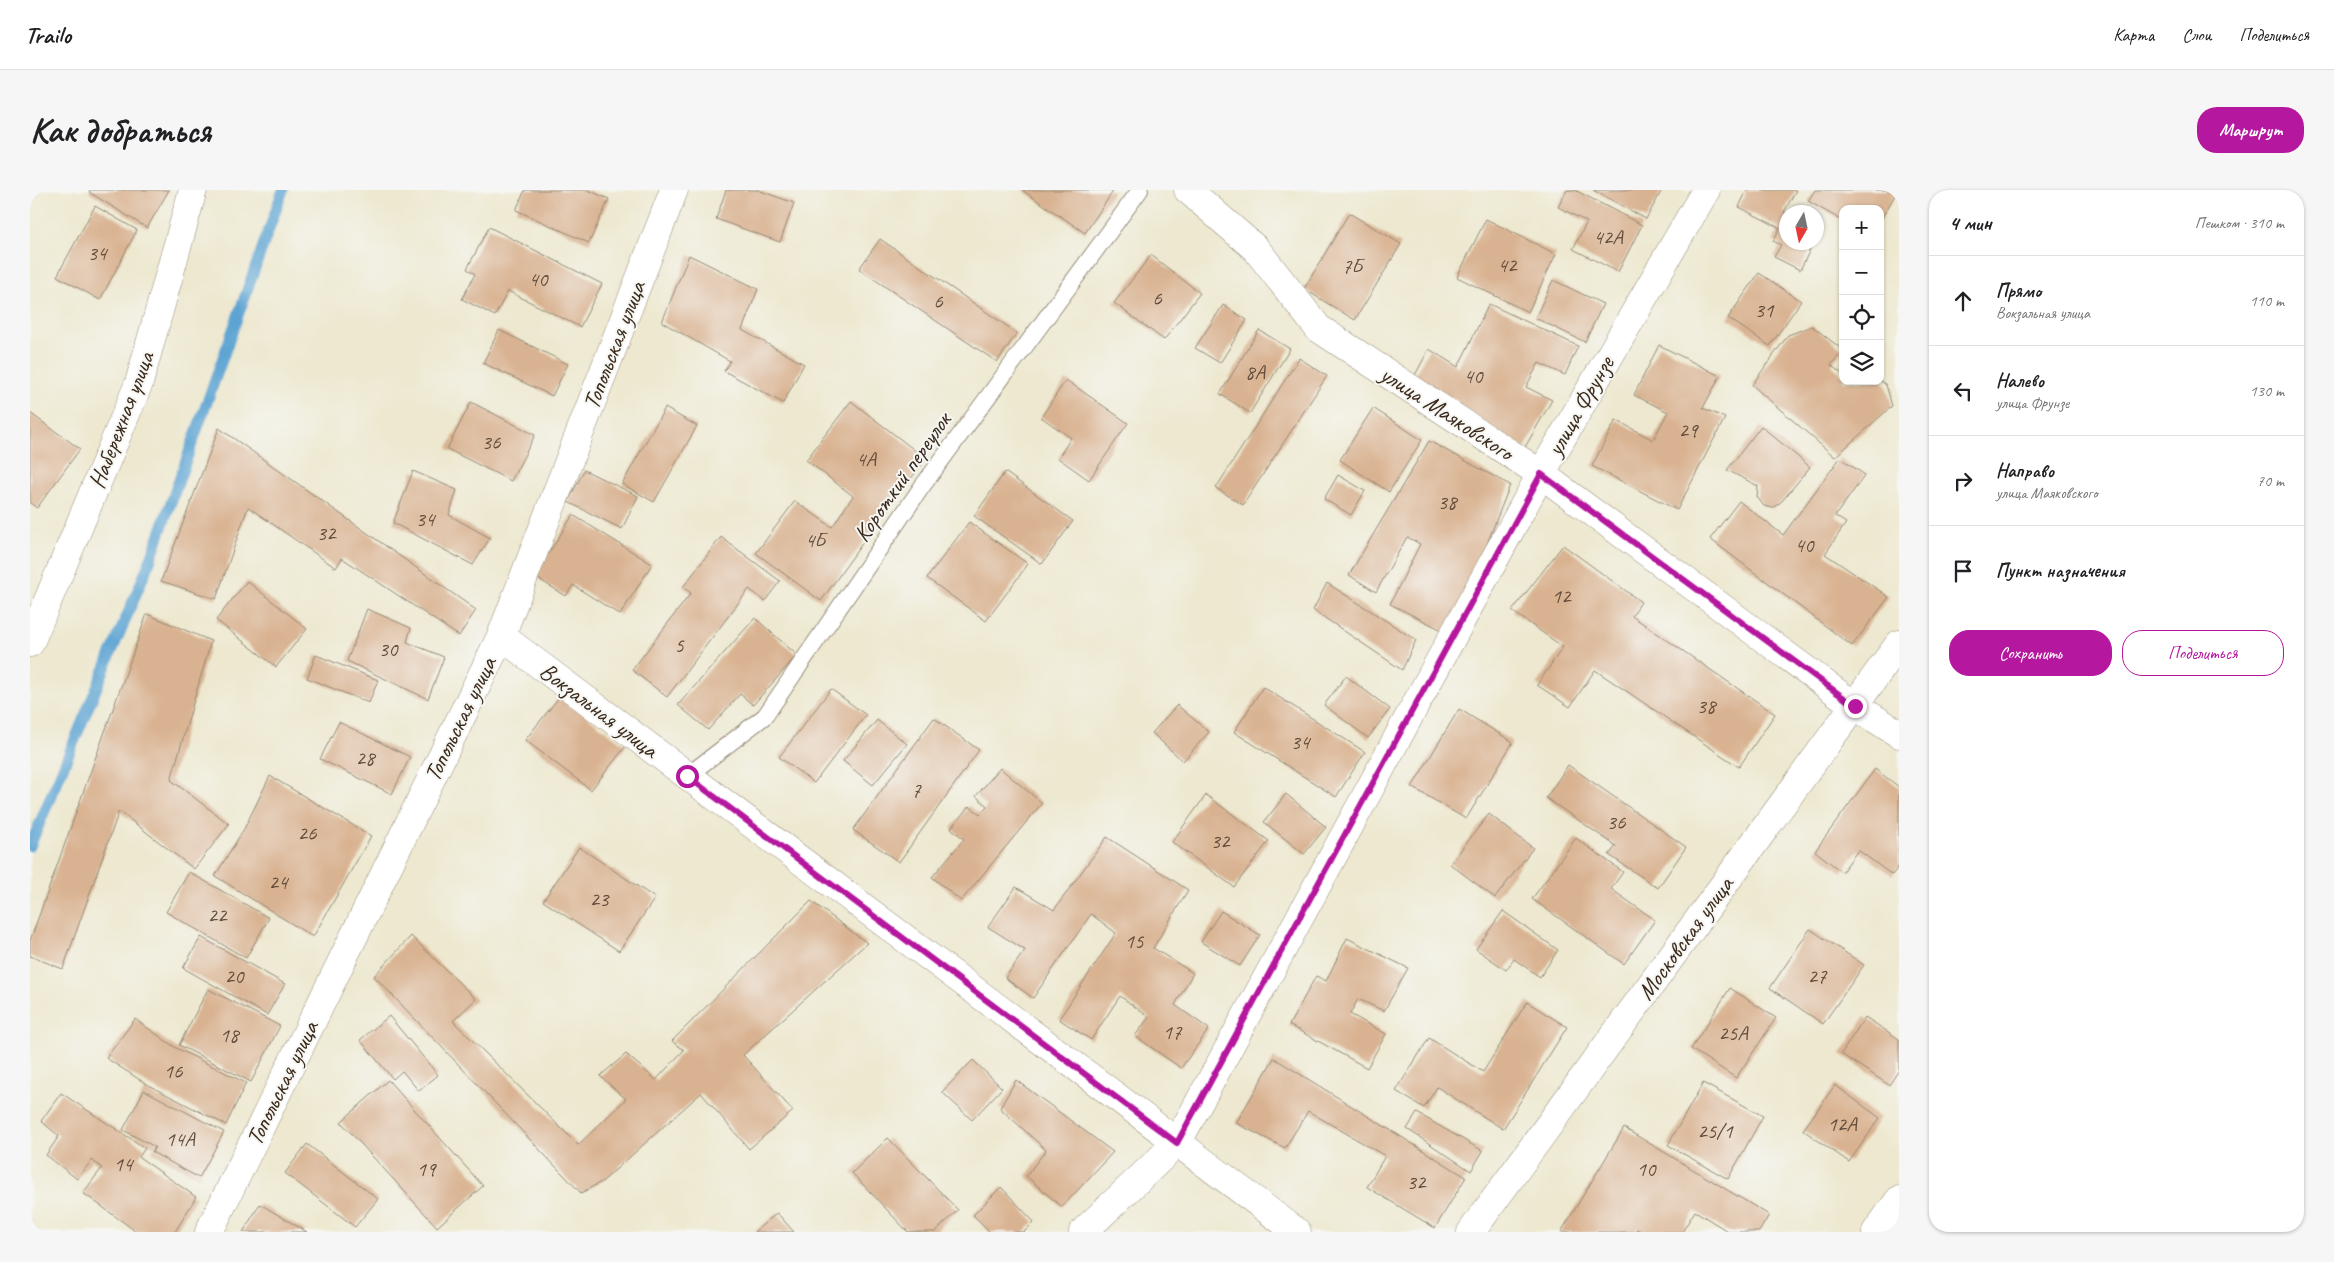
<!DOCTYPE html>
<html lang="ru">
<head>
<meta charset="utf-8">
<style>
	:root { --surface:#fff; --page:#f6f6f6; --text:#202124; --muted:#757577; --line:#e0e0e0; --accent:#b5179e }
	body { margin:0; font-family:Caveat,sans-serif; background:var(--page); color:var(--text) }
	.controls { position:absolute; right:15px; top:15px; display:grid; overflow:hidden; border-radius:10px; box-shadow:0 1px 4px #0004 }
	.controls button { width:45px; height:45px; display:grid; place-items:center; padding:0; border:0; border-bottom:1px solid var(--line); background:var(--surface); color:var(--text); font:25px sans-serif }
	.compass { position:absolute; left:1749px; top:15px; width:45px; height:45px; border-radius:50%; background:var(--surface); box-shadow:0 1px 4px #0004; rotate:189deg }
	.stop { position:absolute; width:15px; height:15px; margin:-11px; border:4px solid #b5179e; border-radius:50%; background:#fff }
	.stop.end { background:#b5179e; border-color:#fff; box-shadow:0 1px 5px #0008 }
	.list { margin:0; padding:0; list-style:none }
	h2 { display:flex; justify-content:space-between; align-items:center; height:65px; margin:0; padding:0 20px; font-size:21px }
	h2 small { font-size:16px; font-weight:400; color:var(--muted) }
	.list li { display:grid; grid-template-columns:32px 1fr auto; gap:15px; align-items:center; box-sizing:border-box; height:90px; padding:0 20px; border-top:1px solid var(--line) }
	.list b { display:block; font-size:19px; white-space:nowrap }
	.list p { margin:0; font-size:16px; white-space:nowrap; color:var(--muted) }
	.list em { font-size:16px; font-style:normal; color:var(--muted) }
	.actions { display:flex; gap:10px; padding:15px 20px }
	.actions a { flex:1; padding:11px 0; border:1px solid var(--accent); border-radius:20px; text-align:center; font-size:18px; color:var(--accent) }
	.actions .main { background:var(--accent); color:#fff }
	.icon { flex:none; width:28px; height:28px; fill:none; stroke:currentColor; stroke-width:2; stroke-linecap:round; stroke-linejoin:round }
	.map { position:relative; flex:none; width:1869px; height:1042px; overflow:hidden; border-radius:20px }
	header { display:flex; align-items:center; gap:30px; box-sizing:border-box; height:70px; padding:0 25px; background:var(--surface); border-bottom:1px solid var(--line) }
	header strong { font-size:24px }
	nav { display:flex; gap:28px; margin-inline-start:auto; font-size:18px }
	.intro { display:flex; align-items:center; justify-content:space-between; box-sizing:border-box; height:120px; padding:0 30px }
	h1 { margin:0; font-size:35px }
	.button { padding:12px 22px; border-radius:20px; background:var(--accent); color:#fff; font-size:18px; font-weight:700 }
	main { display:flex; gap:30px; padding:0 30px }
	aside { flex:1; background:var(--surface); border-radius:20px; box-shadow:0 1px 4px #0004 }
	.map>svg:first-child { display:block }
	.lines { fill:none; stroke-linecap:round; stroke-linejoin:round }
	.stream { stroke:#5da4d3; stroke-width:11 }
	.building { fill:#d9b291 }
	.lane-casing { stroke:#948976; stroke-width:18 }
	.street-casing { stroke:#948976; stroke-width:29 }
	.lane { stroke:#fff; stroke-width:16 }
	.street { stroke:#fff; stroke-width:28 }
	.route { stroke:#b5179e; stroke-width:6 }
	.labels { text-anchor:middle; stroke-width:4; stroke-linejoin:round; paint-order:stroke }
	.number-label { font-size:21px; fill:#624c3b }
	.street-label { font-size:24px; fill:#3b2a1e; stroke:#f6f6f2 }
</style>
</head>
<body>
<header>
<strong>Trailo</strong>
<nav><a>Карта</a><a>Слои</a><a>Поделиться</a></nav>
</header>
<div class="intro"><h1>Как добраться</h1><a class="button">Маршрут</a></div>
<main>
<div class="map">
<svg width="1869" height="1042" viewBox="0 0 1869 1042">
	<rect width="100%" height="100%" fill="#f6f6f2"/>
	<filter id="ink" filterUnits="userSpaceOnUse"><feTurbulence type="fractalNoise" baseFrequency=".02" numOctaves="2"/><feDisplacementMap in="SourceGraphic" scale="10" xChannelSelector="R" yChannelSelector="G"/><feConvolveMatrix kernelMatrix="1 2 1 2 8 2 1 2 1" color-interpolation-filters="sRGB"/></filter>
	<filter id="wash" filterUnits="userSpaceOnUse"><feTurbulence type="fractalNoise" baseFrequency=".0096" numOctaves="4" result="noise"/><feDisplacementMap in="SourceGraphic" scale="20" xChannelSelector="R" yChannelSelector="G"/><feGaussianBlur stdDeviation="1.12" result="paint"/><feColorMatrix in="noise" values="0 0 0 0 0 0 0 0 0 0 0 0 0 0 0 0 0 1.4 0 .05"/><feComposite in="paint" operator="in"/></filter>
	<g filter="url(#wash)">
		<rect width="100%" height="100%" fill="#ede8cf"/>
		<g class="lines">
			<path class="stream" d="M 0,656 L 120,371 L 253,0"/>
		</g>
		<g id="blocks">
			<g class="building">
				<path d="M 60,0 L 139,0 L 117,38 L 59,2 Z"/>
				<path d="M 495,0 L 558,0 L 579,9 L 559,53 L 486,20 Z"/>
				<path d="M 696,0 L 728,0 L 764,13 L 750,52 L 686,29 Z"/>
				<path d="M 992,0 L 1084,0 L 1055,43 Z"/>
				<path d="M 1537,0 L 1545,0 L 1612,35 L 1588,82 L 1543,59 L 1557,32 L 1528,17 Z"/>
				<path d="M 1563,0 L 1632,0 L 1616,29 Z"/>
				<path d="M 1717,0 L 1766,0 L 1754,22 L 1756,23 L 1756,52 L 1784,52 L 1770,80 L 1744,67 L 1751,55 L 1743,51 L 1750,38 L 1709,17 Z"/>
				<path d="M 1785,0 L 1868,0 L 1850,31 L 1850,19 L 1813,19 L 1813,31 L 1778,11 Z"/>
				<path d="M 65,16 L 107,40 L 70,110 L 27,86 Z"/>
				<path d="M 1319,23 L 1371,54 L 1325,130 L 1274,99 Z"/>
				<path d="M 1456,29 L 1526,64 L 1498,122 L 1427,87 Z"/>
				<path d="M 459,37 L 572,94 L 550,137 L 478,101 L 465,126 L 432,109 L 445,84 L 437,79 Z"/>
				<path d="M 850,49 L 987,143 L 967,172 L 829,79 Z"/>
				<path d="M 659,65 L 728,99 L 712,140 L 774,174 L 753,213 L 694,181 L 700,171 L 632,132 Z"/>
				<path d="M 1121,65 L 1170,103 L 1134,150 L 1084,113 Z"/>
				<path d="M 1729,83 L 1771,111 L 1740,156 L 1698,128 Z"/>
				<path d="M 1523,90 L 1573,114 L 1555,152 L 1505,128 Z"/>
				<path d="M 1459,114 L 1548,156 L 1535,185 L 1509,173 L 1496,197 L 1522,210 L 1494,259 L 1384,187 L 1399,159 L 1428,177 Z"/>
				<path d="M 1193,115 L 1217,130 L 1190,173 L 1165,158 Z"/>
				<path d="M 1782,136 L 1813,160 L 1801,175 L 1813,185 L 1813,191 L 1851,191 L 1856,195 L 1862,216 L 1805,267 L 1722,195 L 1758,145 Z"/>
				<path d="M 469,140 L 538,174 L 522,206 L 453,173 Z"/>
				<path d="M 1229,140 L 1260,159 L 1220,223 L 1190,204 Z"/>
				<path d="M 1629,155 L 1690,186 L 1673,218 L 1695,228 L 1647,320 L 1562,276 L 1586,230 L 1623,250 L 1638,222 L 1604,205 Z"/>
				<path d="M 1269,168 L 1297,186 L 1213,315 L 1186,298 Z"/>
				<path d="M 1036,190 L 1098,233 L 1059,290 L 1028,268 L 1041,248 L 1011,227 Z"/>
				<path d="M 821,211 L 896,269 L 851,327 L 791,411 L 726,363 L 765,311 L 802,337 L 823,306 L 776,270 Z"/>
				<path d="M 441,212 L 505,245 L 481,291 L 417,259 Z"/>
				<path d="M 635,218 L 667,236 L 624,312 L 592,294 Z"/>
				<path d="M 1343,218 L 1392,250 L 1359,302 L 1310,270 Z"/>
				<path d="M 0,223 L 50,259 L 7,318 L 0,313 Z"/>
				<path d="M 1731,236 L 1780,277 L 1752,311 L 1743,318 L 1734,316 L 1727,307 L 1728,296 L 1697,280 Z"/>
				<path d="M 189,238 L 446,420 L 429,446 L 312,368 L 306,378 L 218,317 L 186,409 L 131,391 Z"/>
				<path d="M 1399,251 L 1480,295 L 1446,382 L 1416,442 L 1360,414 L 1390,354 L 1377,347 L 1346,402 L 1319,385 Z"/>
				<path d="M 1810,268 L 1835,285 L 1805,326 L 1816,333 L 1795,364 L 1859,407 L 1822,456 L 1680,349 L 1709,311 L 1753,345 Z"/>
				<path d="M 554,280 L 608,306 L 592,339 L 538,312 Z"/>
				<path d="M 383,281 L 427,300 L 419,325 L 460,348 L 443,375 L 363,333 Z"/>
				<path d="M 975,282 L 1043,331 L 1012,374 L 944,326 Z"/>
				<path d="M 1308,285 L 1335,301 L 1321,325 L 1294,309 Z"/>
				<path d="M 543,325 L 622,374 L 590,425 L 543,395 L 536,406 L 504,386 Z"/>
				<path d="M 939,332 L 998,374 L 956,431 L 897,388 Z"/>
				<path d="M 691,347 L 750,391 L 735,411 L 719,399 L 637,507 L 602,480 L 661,403 L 653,397 Z"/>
				<path d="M 1533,355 L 1611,412 L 1602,426 L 1745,524 L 1709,577 L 1565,480 L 1540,517 L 1507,495 L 1533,457 L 1482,421 Z"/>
				<path d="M 217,391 L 277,439 L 246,477 L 186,430 Z"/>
				<path d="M 1297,393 L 1386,450 L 1372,480 L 1283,420 Z"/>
				<path d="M 337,419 L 381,438 L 377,452 L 414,467 L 398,509 L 317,471 Z"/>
				<path d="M 117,424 L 181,451 L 141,590 L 199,634 L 164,679 L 89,621 L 33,779 L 0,766 L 0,751 Z"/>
				<path d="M 725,428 L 767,465 L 723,515 L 710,504 L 678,540 L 648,515 Z"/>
				<path d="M 286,465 L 348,490 L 339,513 L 277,488 Z"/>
				<path d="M 1316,486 L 1360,519 L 1338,548 L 1294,515 Z"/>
				<path d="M 1233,497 L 1335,562 L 1306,607 L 1204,542 Z"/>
				<path d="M 801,499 L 836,525 L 784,593 L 749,567 Z"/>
				<path d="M 530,506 L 596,556 L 561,600 L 495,550 Z"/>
				<path d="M 1147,515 L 1179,542 L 1153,571 L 1122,543 Z"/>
				<path d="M 1429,519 L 1483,552 L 1436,629 L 1382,597 Z"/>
				<path d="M 904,528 L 949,560 L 869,672 L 823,640 Z"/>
				<path d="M 847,530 L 877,554 L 843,595 L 813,571 Z"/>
				<path d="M 309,532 L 380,567 L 362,604 L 290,569 Z"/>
				<path d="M 1538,575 L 1656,657 L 1628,698 L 1579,665 L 1586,656 L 1516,608 Z"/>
				<path d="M 970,578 L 1012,613 L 931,711 L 902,687 L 934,649 L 921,638 L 939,616 L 950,624 L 957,616 L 946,606 Z"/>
				<path d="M 1845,579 L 1869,597 L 1869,676 L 1862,685 L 1828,660 L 1812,682 L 1785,661 Z"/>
				<path d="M 240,586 L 341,646 L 283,747 L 185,686 L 214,639 Z"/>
				<path d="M 1256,604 L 1296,637 L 1274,664 L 1234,632 Z"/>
				<path d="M 1176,605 L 1239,651 L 1204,697 L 1142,652 Z"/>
				<path d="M 1459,624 L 1503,658 L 1465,708 L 1420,674 Z"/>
				<path d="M 1077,647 L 1158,700 L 1123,758 L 1163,783 L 1145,815 L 1179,839 L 1151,878 L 1105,846 L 1119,827 L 1090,806 L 1061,850 L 1029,829 L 1086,743 L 1061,724 L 1003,808 L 975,788 L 995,760 L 958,737 L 986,697 L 1024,720 Z"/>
				<path d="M 1546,648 L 1593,682 L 1581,699 L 1625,730 L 1594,774 L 1502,709 Z"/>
				<path d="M 549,657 L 625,708 L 589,761 L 513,711 Z"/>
				<path d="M 159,682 L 239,728 L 216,768 L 136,722 Z"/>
				<path d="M 781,711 L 837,753 L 713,865 L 763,921 L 719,959 L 671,903 L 573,991 L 551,1003 L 344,786 L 381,746 L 446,809 L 423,831 L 548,955 L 596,909 L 570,886 L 596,864 L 626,890 L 654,860 L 642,851 Z"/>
				<path d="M 1191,721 L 1230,745 L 1210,776 L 1171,752 Z"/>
				<path d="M 1473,721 L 1528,760 L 1510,787 L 1484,769 L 1476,780 L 1446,759 Z"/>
				<path d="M 1780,739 L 1834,775 L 1793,834 L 1740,798 Z"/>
				<path d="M 171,747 L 255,794 L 237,825 L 153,778 Z"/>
				<path d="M 1317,748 L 1378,778 L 1354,821 L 1328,809 L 1320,824 L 1356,844 L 1337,878 L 1259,835 L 1286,786 L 1296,791 Z"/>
				<path d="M 1700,798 L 1746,828 L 1706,888 L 1661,859 Z"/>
				<path d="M 178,799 L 250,836 L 221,892 L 149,855 Z"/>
				<path d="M 1497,812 L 1537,837 L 1473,939 L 1407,897 L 1394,918 L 1366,901 L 1399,848 L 1453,882 Z"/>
				<path d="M 359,826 L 408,885 L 389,901 L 372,881 L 363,889 L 330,850 Z"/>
				<path d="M 1835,827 L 1869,849 L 1869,880 L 1859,895 L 1811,864 Z"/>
				<path d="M 105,829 L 146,858 L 216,893 L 196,935 L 118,895 L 76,868 Z"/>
				<path d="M 1244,868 L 1436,987 L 1405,1038 L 1337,997 L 1355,966 L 1278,921 L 1255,958 L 1206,933 Z"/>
				<path d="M 943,870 L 972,898 L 942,930 L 912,902 Z"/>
				<path d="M 358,890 L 453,996 L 407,1037 L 311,932 Z"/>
				<path d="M 986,890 L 1083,962 L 1032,1017 L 996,986 L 1016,960 L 970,918 Z"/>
				<path d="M 1673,893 L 1733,926 L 1698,989 L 1638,955 Z"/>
				<path d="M 1805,895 L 1850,928 L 1819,972 L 1773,940 Z"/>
				<path d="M 114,900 L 194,942 L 169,988 L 122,962 L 125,957 L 93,940 Z"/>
				<path d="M 31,903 L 115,958 L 109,967 L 166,1007 L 145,1042 L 107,1042 L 53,1003 L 72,978 L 62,970 L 47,989 L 16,965 L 29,946 L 11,931 Z"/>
				<path d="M 1387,923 L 1453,961 L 1441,981 L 1377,939 Z"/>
				<path d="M 1594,938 L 1739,1025 L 1729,1042 L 1699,1042 L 1665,1021 L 1652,1042 L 1612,1042 L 1607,1039 L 1605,1042 L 1531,1042 Z"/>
				<path d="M 858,948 L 928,1020 L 905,1042 L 878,1042 L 822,983 Z"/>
				<path d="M 277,954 L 348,1009 L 325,1037 L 255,983 Z"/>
				<path d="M 971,997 L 1004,1032 L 994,1042 L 960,1042 L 943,1025 Z"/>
				<path d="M 230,1014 L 277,1042 L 213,1042 Z"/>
				<path d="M 747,1023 L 764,1042 L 724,1042 Z"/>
			</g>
		</g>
	</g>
	<g filter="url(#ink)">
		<use href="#blocks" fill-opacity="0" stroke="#948976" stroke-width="1"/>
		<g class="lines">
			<defs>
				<path id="lane" d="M 657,586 L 735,526 L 891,298 L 1110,0"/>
				<g id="street">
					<path d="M 1158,0 L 1226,59 L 1288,138 L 1511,284 L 1825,516 L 1869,544"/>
					<path d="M 471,446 L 1267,1042"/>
					<path d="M 0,453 L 109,193 L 163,0"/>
					<path d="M 179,1042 L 471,446 L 644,0"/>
					<path d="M 1053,1042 L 1147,953 L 1511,284 L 1676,0"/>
					<path d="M 1441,1042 L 1869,454"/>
					<path d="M 1846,1042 L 1869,1010"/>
				</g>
			</defs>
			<use href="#lane" class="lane-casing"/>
			<use href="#street" class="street-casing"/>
			<use href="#lane" class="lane"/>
			<use href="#street" class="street"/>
		</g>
	</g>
	<g class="lines" filter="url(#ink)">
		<path class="route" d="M 657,586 L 1147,953 L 1511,284 L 1825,516"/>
	</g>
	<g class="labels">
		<g class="number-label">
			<text x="1578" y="54">42А</text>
			<text x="67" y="70">34</text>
			<text x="1477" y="82">42</text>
			<text x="1322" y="83">7Б</text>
			<text x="508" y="96">40</text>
			<text x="1127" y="115">6</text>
			<text x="908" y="118">6</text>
			<text x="1734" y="127">31</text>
			<text x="1225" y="189">8А</text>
			<text x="1443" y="193">40</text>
			<text x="1658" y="247">29</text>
			<text x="461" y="259">36</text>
			<text x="836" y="276">4А</text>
			<text x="1417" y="319">38</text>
			<text x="395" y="336">34</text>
			<text x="296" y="350">32</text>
			<text x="785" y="357">4Б</text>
			<text x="1774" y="362">40</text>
			<text x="1531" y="413">12</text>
			<text x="649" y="462">5</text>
			<text x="358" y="466">30</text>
			<text x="1676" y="523">38</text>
			<text x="1270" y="559">34</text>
			<text x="335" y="575">28</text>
			<text x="886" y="607">7</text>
			<text x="1586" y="639">36</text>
			<text x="277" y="650">26</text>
			<text x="1190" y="658">32</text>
			<text x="248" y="699">24</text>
			<text x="569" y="716">23</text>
			<text x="187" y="732">22</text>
			<text x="1104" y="758">15</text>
			<text x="204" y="793">20</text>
			<text x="1787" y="793">27</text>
			<text x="1142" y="849">17</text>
			<text x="1703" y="850">25А</text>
			<text x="199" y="852">18</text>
			<text x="143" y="888">16</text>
			<text x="1812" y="941">12А</text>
			<text x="1685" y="948">25/1</text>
			<text x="150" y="956">14А</text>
			<text x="93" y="981">14</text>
			<text x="396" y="986">19</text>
			<text x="1616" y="986">10</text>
			<text x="1386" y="999">32</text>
		</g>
		<g class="street-label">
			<text transform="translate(584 155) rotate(-69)" y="8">Топольская улица</text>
			<text transform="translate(1550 216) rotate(-60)" y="8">улица Фрунзе</text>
			<text transform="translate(1417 223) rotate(33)" y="8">улица Маяковского</text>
			<text transform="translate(91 230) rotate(-69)" y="8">Набережная улица</text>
			<text transform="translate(872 287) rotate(-55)" y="8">Короткий переулок</text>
			<text transform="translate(569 520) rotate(37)" y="8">Вокзальная улица</text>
			<text transform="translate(430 529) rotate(-64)" y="8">Топольская улица</text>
			<text transform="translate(1655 748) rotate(-54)" y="8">Московская улица</text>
			<text transform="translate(252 893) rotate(-64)" y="8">Топольская улица</text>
		</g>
	</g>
</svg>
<div class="controls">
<button>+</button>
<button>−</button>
<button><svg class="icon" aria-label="locate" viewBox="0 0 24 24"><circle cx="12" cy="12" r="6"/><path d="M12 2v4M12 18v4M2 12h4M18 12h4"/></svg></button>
<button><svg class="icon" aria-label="layers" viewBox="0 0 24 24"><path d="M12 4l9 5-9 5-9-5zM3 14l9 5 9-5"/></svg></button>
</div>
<svg class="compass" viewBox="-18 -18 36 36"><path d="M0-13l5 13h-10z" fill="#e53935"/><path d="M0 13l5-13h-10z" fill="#757577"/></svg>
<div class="stop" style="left:657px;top:586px"></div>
<div class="stop end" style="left:1825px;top:516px"></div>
</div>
<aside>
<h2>4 мин<small>Пешком · 310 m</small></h2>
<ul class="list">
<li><svg class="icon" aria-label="ahead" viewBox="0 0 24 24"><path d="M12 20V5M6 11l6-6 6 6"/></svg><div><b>Прямо</b><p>Вокзальная улица</p></div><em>110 m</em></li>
<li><svg class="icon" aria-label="left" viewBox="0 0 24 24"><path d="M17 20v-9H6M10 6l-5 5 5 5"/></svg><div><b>Налево</b><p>улица Фрунзе</p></div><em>130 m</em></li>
<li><svg class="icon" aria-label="right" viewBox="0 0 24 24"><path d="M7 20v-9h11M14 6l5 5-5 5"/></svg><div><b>Направо</b><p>улица Маяковского</p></div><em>70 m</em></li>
<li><svg class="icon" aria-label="arrive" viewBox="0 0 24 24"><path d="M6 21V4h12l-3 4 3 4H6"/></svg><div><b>Пункт назначения</b></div></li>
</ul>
<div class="actions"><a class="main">Сохранить</a><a>Поделиться</a></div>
</aside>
</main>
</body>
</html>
